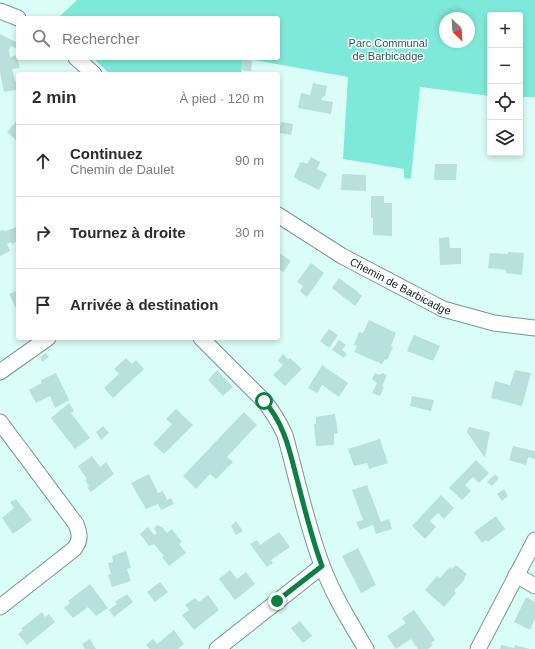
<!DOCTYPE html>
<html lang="fr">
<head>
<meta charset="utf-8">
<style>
	:root { --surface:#fff; --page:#f7f7f7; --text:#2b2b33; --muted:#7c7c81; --line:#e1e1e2 }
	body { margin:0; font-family:Arial,sans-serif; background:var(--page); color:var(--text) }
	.controls { position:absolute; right:12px; top:12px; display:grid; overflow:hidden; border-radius:4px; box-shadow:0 2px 6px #0003 }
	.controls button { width:36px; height:36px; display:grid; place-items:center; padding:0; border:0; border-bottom:1px solid var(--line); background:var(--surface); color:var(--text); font:20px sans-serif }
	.compass { position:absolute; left:439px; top:12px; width:36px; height:36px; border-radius:50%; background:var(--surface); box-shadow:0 2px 6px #0003; rotate:155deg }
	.stop { position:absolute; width:12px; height:12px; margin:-9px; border:3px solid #0b8043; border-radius:50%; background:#fff }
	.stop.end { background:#0b8043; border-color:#fff; box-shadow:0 1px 4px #0008 }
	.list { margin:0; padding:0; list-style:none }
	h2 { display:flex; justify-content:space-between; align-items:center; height:52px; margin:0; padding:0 16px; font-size:17px }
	h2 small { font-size:13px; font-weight:400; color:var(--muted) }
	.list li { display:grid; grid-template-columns:26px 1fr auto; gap:12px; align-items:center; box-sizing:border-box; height:72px; padding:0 16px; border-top:1px solid var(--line) }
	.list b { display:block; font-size:15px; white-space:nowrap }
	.list p { margin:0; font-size:13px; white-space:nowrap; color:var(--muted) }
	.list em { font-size:13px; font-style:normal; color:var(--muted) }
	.icon { flex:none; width:22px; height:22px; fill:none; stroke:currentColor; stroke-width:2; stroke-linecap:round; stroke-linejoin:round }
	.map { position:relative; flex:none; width:535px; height:649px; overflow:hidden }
	.search { position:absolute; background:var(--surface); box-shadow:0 2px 6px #0003; left:16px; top:16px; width:264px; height:44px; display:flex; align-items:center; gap:10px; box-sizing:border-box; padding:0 14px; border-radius:4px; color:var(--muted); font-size:15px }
	.panel { position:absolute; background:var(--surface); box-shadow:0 2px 6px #0003; left:16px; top:72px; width:264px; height:268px; border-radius:4px }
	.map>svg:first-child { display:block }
	.green { fill:#7ee9d9; fill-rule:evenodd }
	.building { fill:#b7e1da }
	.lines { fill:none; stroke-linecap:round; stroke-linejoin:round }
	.minor-casing { stroke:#729a93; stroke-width:17 }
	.minor { stroke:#fff; stroke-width:15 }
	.route { stroke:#0b8043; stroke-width:5 }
	.labels { text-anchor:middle; stroke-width:3; stroke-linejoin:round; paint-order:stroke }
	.park-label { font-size:11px; fill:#225e56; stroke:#fff }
	.street-label { font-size:11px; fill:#11211f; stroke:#fff }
</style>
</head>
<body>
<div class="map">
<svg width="535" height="649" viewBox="0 0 535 649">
	<rect width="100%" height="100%" fill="#dbfdf7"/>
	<path class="green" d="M 77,0 L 535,0 L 535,97 L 520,97 L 520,15 L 490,15 L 490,96 L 420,87 L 411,179 L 404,178 L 404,169 L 343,159 L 348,77 L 243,58 L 241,74 L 110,74 L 93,58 L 278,58 L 278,18 L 58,18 ZM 445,18 L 469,18 L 469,42 L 445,42 Z"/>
	<g class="building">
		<path d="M 0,34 L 18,43 L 17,49 L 11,46 L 9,50 L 10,57 L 17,55 L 20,68 L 12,69 L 15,82 L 18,78 L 18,88 L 16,90 L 4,92 L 0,72 Z"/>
		<path d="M 243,58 L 252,60 L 251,71 L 242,70 Z"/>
		<path d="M 313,83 L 327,86 L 325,96 L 322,98 L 321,100 L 333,102 L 331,114 L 298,108 L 301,93 L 310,95 Z"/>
		<path d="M 18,119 L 18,140 L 17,141 L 7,132 Z"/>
		<path d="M 281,122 L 293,124 L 291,135 L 279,133 Z"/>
		<path d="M 311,157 L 320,162 L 317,169 L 327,174 L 319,190 L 300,181 L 295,178 L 294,176 L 300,163 L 303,162 L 307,164 Z"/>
		<path d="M 435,164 L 457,164 L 456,180 L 434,180 Z"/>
		<path d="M 342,174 L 366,175 L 366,191 L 341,190 Z"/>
		<path d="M 371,196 L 384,196 L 384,203 L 392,203 L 392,236 L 373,235 L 373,218 L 371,218 Z"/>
		<path d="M 16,227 L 18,232 L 18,241 L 12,244 L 11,242 L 7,244 L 10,251 L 0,256 L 0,231 L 2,230 L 6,231 Z"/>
		<path d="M 449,237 L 450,248 L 461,248 L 461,264 L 440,265 L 439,238 Z"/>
		<path d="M 278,252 L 291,261 L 283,272 L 278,269 Z"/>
		<path d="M 508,252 L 524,253 L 522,275 L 506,273 L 506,270 L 488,268 L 490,253 L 508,254 Z"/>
		<path d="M 311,263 L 324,273 L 307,297 L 300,291 L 303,286 L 297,282 Z"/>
		<path d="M 339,278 L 358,292 L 358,293 L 362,296 L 355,306 L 332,288 Z"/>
		<path d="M 18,290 L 18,313 L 9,294 Z"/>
		<path d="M 369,320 L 396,333 L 391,346 L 393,347 L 387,360 L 385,359 L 382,364 L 354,352 L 357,346 L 354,345 L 359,332 L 363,333 Z"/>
		<path d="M 329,329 L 338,335 L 329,348 L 320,341 Z"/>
		<path d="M 414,335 L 440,346 L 433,361 L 407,351 Z"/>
		<path d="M 339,340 L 346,345 L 342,350 L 347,354 L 344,358 L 332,350 Z"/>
		<path d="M 46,353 L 49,357 L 42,362 L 40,357 Z"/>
		<path d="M 283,354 L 288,359 L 290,358 L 302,369 L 285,386 L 273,375 L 283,365 L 278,361 Z"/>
		<path d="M 126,358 L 132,364 L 136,360 L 144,369 L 113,398 L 104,388 L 119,374 L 114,369 Z"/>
		<path d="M 322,365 L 348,383 L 339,397 L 322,385 L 317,393 L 308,388 Z"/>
		<path d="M 217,370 L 233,387 L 223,396 L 208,380 Z"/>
		<path d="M 515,370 L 531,373 L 522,406 L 491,398 L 495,381 L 510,385 Z"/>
		<path d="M 56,373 L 69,400 L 55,408 L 50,396 L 36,403 L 29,390 L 42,383 L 41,380 Z"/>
		<path d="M 375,373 L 380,375 L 382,373 L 387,375 L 382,386 L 384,387 L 380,396 L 372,393 L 377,383 L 372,379 Z"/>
		<path d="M 412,396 L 434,400 L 431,411 L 410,406 Z"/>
		<path d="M 69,403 L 74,411 L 71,413 L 90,438 L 75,449 L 51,418 Z"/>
		<path d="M 176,409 L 193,425 L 164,454 L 153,444 L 172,424 L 166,419 Z"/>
		<path d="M 244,412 L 257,425 L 227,457 L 233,462 L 216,479 L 210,474 L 196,489 L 183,476 Z"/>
		<path d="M 335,414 L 338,433 L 334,434 L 334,445 L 316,446 L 314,424 L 316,424 L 316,417 Z"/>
		<path d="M 103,426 L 109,433 L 101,440 L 96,432 Z"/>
		<path d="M 469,427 L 490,432 L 485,458 L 467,432 Z"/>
		<path d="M 380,439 L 388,463 L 369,469 L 367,463 L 354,466 L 348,449 Z"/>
		<path d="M 513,446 L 535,451 L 535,459 L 528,457 L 526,465 L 509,460 Z"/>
		<path d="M 92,456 L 100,467 L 106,462 L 114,474 L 91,492 L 87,487 L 89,486 L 85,480 L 87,479 L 78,466 Z"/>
		<path d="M 476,460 L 489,473 L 479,483 L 473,477 L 465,485 L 471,491 L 462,500 L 449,488 Z"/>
		<path d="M 149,474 L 158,493 L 163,491 L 167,500 L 171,498 L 174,504 L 161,510 L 158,504 L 146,509 L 131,483 Z"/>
		<path d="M 495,474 L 499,478 L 492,486 L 487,482 Z"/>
		<path d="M 367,485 L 381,522 L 389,519 L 392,529 L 376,534 L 373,525 L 360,530 L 356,522 L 363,520 L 352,490 Z"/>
		<path d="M 504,489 L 508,496 L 502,501 L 497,494 Z"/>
		<path d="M 441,495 L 454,508 L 444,519 L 438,513 L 430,521 L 436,527 L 425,539 L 412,526 Z"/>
		<path d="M 16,499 L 32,520 L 13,534 L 2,518 L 14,508 L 10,502 Z"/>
		<path d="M 496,516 L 505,529 L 488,542 L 486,540 L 482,543 L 474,532 Z"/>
		<path d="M 236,521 L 243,531 L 236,535 L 231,526 Z"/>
		<path d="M 157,525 L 162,527 L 167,533 L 172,529 L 182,542 L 179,544 L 186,553 L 169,566 L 162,557 L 164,556 L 154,544 L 149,546 L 140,534 L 148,527 L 154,535 L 157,533 L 154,528 Z"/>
		<path d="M 279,532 L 290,547 L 271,560 L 273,563 L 267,567 L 250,544 L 257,540 L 260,545 Z"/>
		<path d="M 358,548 L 376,585 L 361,593 L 342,556 Z"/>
		<path d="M 126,551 L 131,568 L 127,569 L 131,581 L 112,587 L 108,575 L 111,574 L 108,563 L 113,562 L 112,556 Z"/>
		<path d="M 456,565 L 467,574 L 464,578 L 465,579 L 454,591 L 456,593 L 444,607 L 425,590 L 437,576 L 440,578 L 450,567 L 452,569 Z"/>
		<path d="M 230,570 L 237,579 L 246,572 L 255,584 L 235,600 L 219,579 Z"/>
		<path d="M 160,582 L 168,592 L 155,602 L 147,592 Z"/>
		<path d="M 90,584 L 108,608 L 96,616 L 88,607 L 73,618 L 64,608 L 70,603 L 68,601 Z"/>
		<path d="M 127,594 L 133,602 L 114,617 L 109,610 L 117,604 L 115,602 Z"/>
		<path d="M 208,595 L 219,610 L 194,630 L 182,615 L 189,610 L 185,605 L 195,598 L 199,602 Z"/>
		<path d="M 526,597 L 535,602 L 535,619 L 530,630 L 514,622 Z"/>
		<path d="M 414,610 L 435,640 L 431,643 L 433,645 L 428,649 L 418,649 L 411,639 L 396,649 L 387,636 L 406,623 L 402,618 Z"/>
		<path d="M 42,612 L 45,617 L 49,614 L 55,622 L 27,645 L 18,634 L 23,630 L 21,629 Z"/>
		<path d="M 300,621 L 312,636 L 303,643 L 291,628 Z"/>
		<path d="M 174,630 L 184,644 L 178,649 L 150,649 L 146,645 L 153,639 L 157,644 Z"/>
		<path d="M 90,639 L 94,646 L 96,649 L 85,649 L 82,644 Z"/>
		<path d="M 501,645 L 514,648 L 515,645 L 530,649 L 500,649 Z"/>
	</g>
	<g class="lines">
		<defs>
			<g id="minor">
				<path d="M 0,11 L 18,18"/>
				<path d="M 76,58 L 94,74"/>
				<path id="s1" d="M 278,215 L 342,256 L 443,309 L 494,323 L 535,328"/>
				<path d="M 201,338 L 264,401 C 273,412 279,422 285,435 C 297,478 306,523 322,565 C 333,595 350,622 366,649"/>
				<path d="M 0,372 L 48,338"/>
				<path d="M 0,422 L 76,524 C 80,534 81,540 74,549 L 0,607"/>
				<path d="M 516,575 L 535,586"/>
				<path d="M 217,649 L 322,566"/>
				<path d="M 478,649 L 535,540"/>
			</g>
		</defs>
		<use href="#minor" class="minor-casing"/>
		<use href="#minor" class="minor"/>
	</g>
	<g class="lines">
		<path class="route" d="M 264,401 C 285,424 290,453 298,483 C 305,511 312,539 322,566 L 277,601"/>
	</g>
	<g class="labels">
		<g class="park-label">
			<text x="388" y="47">Parc Communal<tspan x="388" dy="13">de Barbicadge</tspan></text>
		</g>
		<g class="street-label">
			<text dy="4" stroke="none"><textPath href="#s1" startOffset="142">Chemin de Barbicadge</textPath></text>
		</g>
	</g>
</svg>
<div class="controls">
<button>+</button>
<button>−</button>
<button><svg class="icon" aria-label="locate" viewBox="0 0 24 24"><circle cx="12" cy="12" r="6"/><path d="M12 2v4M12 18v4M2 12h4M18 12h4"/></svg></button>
<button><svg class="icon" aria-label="layers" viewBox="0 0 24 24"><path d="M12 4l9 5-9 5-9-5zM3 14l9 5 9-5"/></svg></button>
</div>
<svg class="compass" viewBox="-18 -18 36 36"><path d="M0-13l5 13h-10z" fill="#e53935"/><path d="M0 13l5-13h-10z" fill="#7c7c81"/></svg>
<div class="stop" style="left:264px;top:401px"></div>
<div class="stop end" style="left:277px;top:601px"></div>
<div class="search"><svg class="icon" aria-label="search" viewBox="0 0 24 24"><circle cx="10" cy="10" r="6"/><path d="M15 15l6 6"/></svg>Rechercher</div>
<section class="panel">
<h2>2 min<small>À pied · 120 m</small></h2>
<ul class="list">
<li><svg class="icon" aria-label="ahead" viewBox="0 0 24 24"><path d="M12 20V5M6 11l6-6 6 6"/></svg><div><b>Continuez</b><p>Chemin de Daulet</p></div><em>90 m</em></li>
<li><svg class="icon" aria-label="right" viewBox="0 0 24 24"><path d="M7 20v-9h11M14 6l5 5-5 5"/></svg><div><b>Tournez à droite</b></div><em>30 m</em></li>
<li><svg class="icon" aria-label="arrive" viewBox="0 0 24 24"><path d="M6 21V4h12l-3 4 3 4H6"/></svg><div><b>Arrivée à destination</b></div></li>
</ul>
</section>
</div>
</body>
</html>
